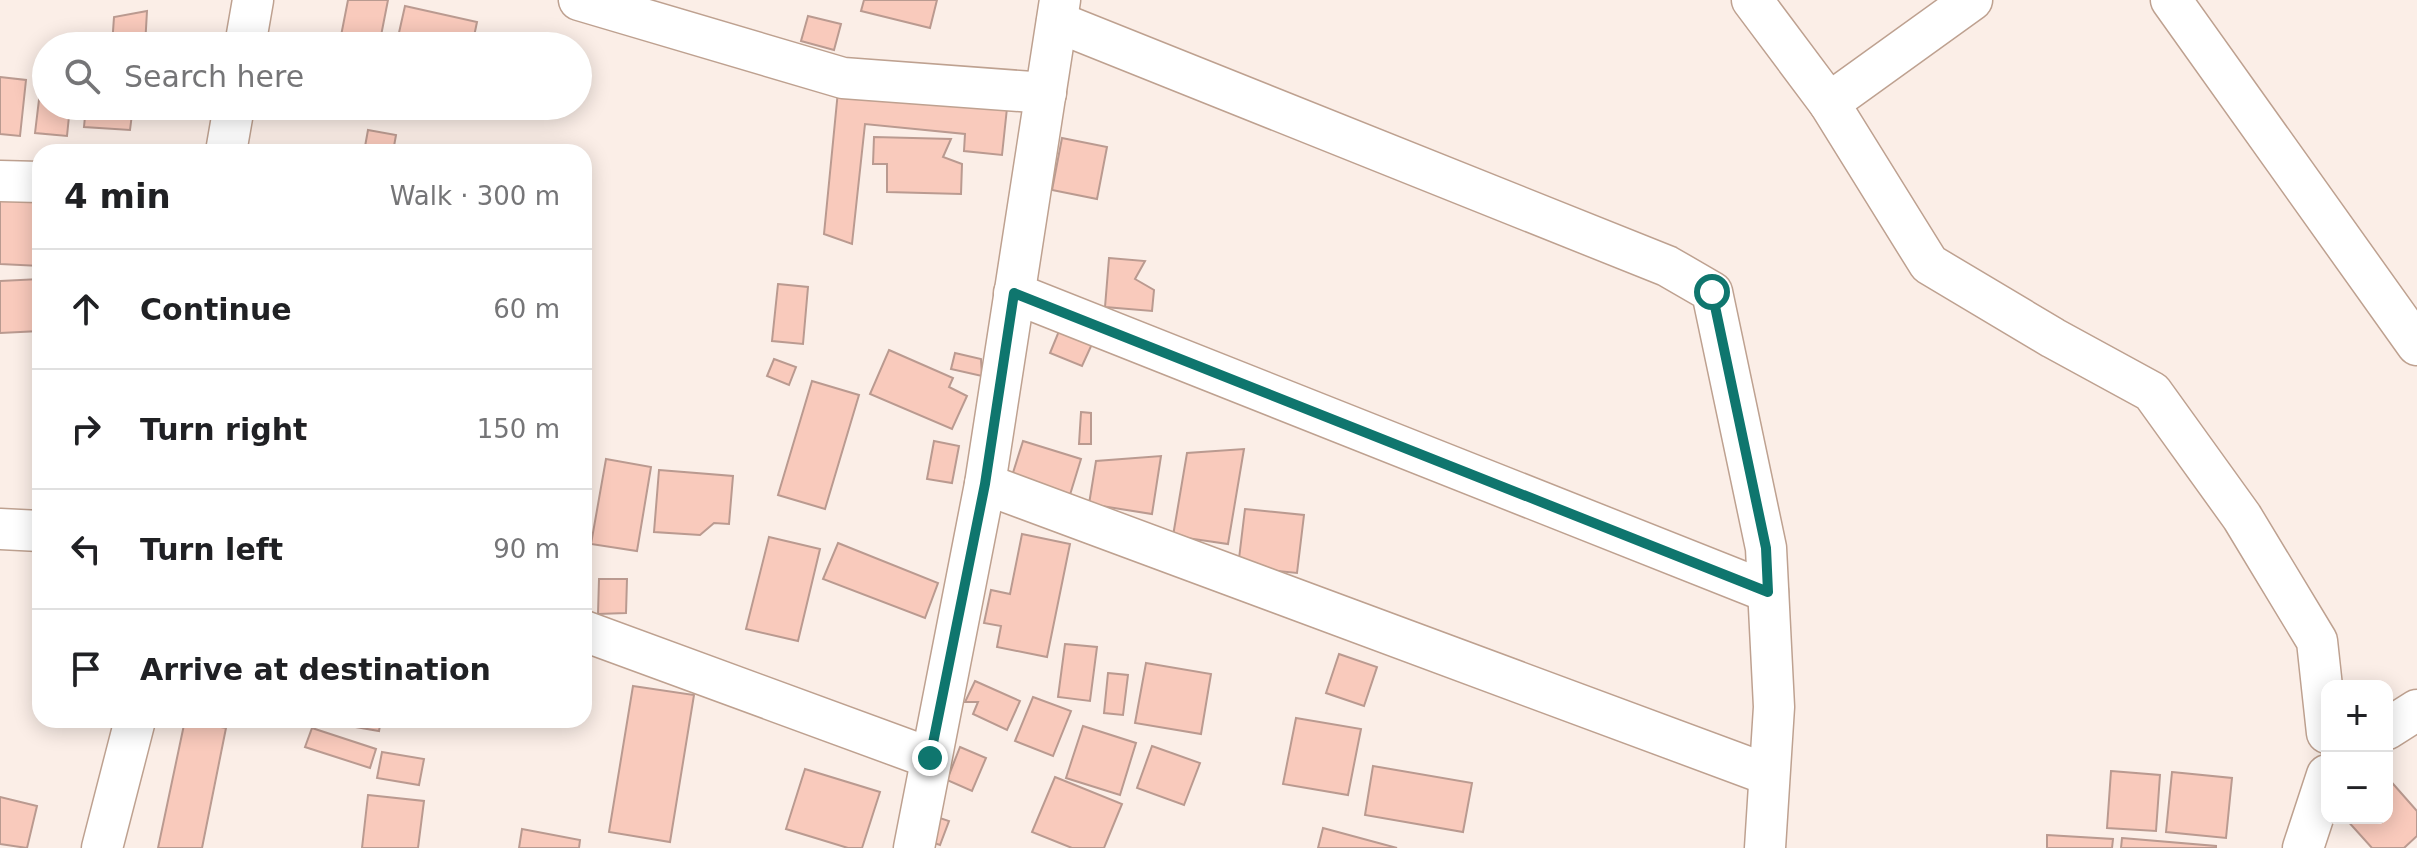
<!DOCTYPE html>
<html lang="en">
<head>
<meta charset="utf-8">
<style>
	:root { --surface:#fff; --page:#f6f6f6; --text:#202124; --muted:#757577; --line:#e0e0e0 }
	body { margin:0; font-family:"DejaVu Sans",sans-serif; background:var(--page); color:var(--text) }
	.controls { position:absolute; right:24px; bottom:24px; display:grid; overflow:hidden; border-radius:16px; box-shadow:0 4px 20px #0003 }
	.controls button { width:72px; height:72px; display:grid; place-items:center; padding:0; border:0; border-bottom:2px solid var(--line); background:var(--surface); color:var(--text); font:40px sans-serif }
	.stop { position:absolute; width:24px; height:24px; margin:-18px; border:6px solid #0f766e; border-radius:50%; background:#fff }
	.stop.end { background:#0f766e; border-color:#fff; box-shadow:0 2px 8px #0008 }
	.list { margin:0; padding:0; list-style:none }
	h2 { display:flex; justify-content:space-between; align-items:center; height:104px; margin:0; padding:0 32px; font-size:34px }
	h2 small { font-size:26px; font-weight:400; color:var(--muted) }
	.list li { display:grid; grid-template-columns:52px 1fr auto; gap:24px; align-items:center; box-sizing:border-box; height:120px; padding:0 32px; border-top:2px solid var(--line) }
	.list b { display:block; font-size:30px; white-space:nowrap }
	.list em { font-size:26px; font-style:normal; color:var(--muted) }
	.icon { flex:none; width:44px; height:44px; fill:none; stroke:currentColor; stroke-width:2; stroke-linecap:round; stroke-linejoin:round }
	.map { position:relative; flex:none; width:2417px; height:848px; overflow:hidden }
	.search { position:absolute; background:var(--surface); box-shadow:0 4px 20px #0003; left:32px; top:32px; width:560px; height:88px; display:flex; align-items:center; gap:20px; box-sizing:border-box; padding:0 28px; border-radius:44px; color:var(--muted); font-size:30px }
	.panel { position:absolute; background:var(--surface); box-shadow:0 4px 20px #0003; left:32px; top:144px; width:560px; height:584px; border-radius:24px }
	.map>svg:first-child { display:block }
	.building { fill:#f9cabc; stroke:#ba9a90; stroke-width:2 }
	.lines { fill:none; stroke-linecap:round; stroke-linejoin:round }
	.minor-casing { stroke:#bea190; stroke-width:43 }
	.minor { stroke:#fff; stroke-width:40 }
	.route { stroke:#0f766e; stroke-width:10 }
</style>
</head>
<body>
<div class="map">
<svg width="2417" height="848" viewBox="0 0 2417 848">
	<rect width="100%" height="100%" fill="#fbeee7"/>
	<g class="building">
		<path d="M 348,0 L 388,0 L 379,46 L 339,46 Z"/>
		<path d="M 864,0 L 937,0 L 930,28 L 861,11 Z"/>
		<path d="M 405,6 L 477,22 L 472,46 L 396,46 Z"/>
		<path d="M 147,11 L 145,46 L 112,46 L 114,17 Z"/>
		<path d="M 808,16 L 841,24 L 834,50 L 801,41 Z"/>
		<path d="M 0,77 L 26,80 L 20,136 L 0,134 Z"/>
		<path d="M 41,83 L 46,84 L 46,106 L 70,106 L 67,136 L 35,133 Z"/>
		<path d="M 838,91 L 1007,108 L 1002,155 L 964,151 L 965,134 L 865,124 L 852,244 L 824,234 Z"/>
		<path d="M 86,106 L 133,106 L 130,130 L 84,127 Z"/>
		<path d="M 429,106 L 458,106 L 457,112 Z"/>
		<path d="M 368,130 L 396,135 L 393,152 L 364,152 Z"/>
		<path d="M 874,137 L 951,139 L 943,157 L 962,164 L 961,194 L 887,192 L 887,164 L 873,164 Z"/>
		<path d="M 1062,138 L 1107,147 L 1097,199 L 1052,190 Z"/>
		<path d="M 0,198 L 40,201 L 40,266 L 0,264 Z"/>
		<path d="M 1109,258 L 1145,261 L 1135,279 L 1154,290 L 1152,311 L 1105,307 Z"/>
		<path d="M 40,279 L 40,331 L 0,333 L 0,281 Z"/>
		<path d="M 778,284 L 808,287 L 803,344 L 772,341 Z"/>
		<path d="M 1059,331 L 1092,344 L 1082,366 L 1050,353 Z"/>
		<path d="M 889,350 L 953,378 L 949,387 L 967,396 L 952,429 L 870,394 Z"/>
		<path d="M 955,353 L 981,359 L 982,376 L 951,369 Z"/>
		<path d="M 774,359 L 796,367 L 789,385 L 767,376 Z"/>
		<path d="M 812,381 L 859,395 L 825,509 L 778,495 Z"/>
		<path d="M 1081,412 L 1091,413 L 1091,444 L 1079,444 Z"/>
		<path d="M 934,441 L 959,446 L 952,483 L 927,479 Z"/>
		<path d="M 1023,441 L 1081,459 L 1069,498 L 1011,479 Z"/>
		<path d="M 1244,449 L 1228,544 L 1173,536 L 1187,453 Z"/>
		<path d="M 1161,456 L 1152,514 L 1089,504 L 1096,461 Z"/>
		<path d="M 606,459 L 651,467 L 637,551 L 591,544 Z"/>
		<path d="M 659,470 L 733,476 L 729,524 L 714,523 L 700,535 L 654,532 Z"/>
		<path d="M 1245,509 L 1304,515 L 1297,573 L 1238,567 Z"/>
		<path d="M 1022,534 L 1070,544 L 1047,657 L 997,647 L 1001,626 L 984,623 L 991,590 L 1010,594 Z"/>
		<path d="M 769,537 L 820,549 L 798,641 L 746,629 Z"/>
		<path d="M 838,543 L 938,583 L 925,618 L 823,579 Z"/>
		<path d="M 599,579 L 627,579 L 626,613 L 598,614 Z"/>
		<path d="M 1065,644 L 1097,647 L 1090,701 L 1058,697 Z"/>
		<path d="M 1339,654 L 1377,667 L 1364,706 L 1326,693 Z"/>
		<path d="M 1146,663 L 1211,674 L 1201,734 L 1135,723 Z"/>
		<path d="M 1108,673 L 1128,675 L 1123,715 L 1104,713 Z"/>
		<path d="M 975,681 L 1020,701 L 1007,730 L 973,714 L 978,702 L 965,702 Z"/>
		<path d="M 633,686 L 694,695 L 670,842 L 609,832 Z"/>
		<path d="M 1033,697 L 1071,711 L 1053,756 L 1015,741 Z"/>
		<path d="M 1296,718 L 1361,729 L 1348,795 L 1283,784 Z"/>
		<path d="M 185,720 L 226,728 L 202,848 L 158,848 Z"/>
		<path d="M 315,720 L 381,720 L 379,731 Z"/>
		<path d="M 1083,726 L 1136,743 L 1120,795 L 1066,778 Z"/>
		<path d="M 312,728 L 376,749 L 370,768 L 305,747 Z"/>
		<path d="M 1152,746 L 1200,763 L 1184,805 L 1137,788 Z"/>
		<path d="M 960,747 L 986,758 L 972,791 L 947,780 Z"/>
		<path d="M 382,752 L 424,759 L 419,785 L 377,778 Z"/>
		<path d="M 1373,766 L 1472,783 L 1463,832 L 1365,815 Z"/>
		<path d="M 805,769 L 880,792 L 862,848 L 848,848 L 786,829 Z"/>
		<path d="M 2111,771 L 2160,775 L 2156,831 L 2107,828 Z"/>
		<path d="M 2172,772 L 2232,778 L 2226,838 L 2166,832 Z"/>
		<path d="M 1055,777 L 1122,804 L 1104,848 L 1072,848 L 1032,832 Z"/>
		<path d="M 2387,777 L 2417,811 L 2417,836 L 2404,848 L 2372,848 L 2345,818 L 2387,818 Z"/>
		<path d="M 368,795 L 424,801 L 418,848 L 362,848 Z"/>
		<path d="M 0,797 L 37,806 L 27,848 L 0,844 Z"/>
		<path d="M 931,815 L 949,821 L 940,845 L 922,839 Z"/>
		<path d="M 1323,828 L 1397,848 L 1318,848 Z"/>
		<path d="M 522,829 L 580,840 L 579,848 L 519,848 Z"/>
		<path d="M 2047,835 L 2113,839 L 2112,848 L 2047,848 Z"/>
		<path d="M 2122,838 L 2216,846 L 2216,848 L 2121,848 Z"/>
	</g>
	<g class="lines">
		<defs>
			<g id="minor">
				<path d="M 579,0 L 843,78 L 1046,93"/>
				<path d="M 1752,0 L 1829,103 L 1929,264 L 2053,338 L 2152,392 L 2242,517 L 2317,641 L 2327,733"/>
				<path d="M 2171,0 L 2417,345"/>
				<path d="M 1057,22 L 1667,266 L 1712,292 L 1766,548 L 1774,707 L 1765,848"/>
				<path d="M 245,46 L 253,0"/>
				<path d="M 1829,103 L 1972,0"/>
				<path d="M 226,152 L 234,106"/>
				<path d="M 0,181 L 40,182"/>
				<path d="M 1014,293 L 1768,592"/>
				<path d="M 985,484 L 1769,775"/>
				<path d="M 0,529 L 40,531"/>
				<path d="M 584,631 L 930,758"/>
				<path d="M 2387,729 L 2417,710"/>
				<path d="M 102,848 L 135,720"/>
				<path d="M 914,848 L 985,484 L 1060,0"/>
				<path d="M 2303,848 L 2327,775"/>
			</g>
		</defs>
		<use href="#minor" class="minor-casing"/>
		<use href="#minor" class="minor"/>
	</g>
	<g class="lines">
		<path class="route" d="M 930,758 L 985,484 L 1014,293 L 1768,592 L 1766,548 L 1712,292"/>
	</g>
</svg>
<div class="controls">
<button>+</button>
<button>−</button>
</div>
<div class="stop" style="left:1712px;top:292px"></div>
<div class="stop end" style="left:930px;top:758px"></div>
<div class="search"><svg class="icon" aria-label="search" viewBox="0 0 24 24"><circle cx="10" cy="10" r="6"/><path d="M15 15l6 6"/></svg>Search here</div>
<section class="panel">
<h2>4 min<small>Walk · 300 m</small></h2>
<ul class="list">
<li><svg class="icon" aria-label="ahead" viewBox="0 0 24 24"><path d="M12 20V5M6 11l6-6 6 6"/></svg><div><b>Continue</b></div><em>60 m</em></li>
<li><svg class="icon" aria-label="right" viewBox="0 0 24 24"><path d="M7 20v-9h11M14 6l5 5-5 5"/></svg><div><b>Turn right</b></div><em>150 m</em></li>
<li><svg class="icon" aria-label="left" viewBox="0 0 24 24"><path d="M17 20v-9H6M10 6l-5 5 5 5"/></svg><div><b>Turn left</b></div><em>90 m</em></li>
<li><svg class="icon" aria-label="arrive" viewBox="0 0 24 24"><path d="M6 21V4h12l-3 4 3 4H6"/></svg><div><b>Arrive at destination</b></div></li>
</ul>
</section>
</div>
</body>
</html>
